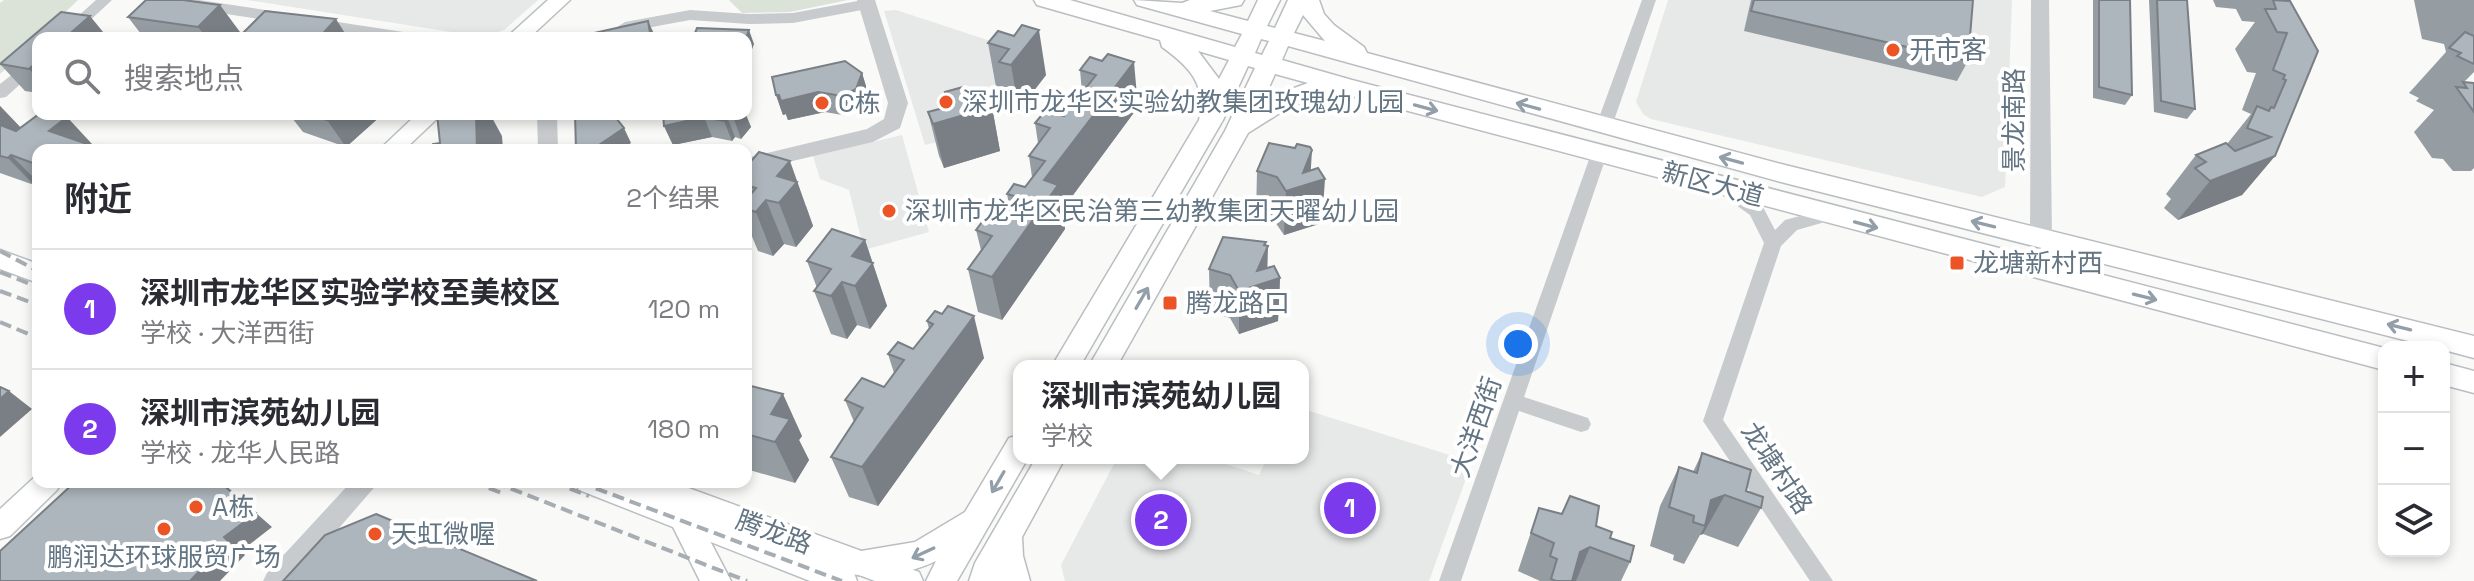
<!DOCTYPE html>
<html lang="zh">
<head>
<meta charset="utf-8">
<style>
	:root { --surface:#fff; --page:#f7f7f7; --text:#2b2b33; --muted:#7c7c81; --line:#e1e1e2; --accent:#7c3aed }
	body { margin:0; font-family:"Space Grotesk","Noto Sans SC",sans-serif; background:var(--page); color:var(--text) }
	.controls { position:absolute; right:24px; bottom:24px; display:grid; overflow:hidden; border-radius:16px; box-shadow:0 4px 12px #0003 }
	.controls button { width:72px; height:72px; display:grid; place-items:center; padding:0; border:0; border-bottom:2px solid var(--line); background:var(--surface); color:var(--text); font:40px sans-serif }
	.you { position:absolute; left:1518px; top:344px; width:28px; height:28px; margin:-20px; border:6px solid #fff; border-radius:50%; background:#1a73e8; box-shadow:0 0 0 12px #1a73e833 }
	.badge { display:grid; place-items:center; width:52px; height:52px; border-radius:50%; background:var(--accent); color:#fff; font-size:26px; font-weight:700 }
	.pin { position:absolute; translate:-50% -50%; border:4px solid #fff; box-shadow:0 2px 8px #0006 }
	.popup { position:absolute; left:1013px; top:360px; width:296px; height:104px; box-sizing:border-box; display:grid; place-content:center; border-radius:16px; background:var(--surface); filter:drop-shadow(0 2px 6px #0005); font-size:26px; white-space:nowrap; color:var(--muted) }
	.popup b { font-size:30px; color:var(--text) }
	.popup::after { content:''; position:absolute; left:50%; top:100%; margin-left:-16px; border:16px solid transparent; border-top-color:var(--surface) }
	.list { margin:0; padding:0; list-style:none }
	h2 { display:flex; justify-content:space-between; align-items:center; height:104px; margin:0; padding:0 32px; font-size:34px }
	h2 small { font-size:26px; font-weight:400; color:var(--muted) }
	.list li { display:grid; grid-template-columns:52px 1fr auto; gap:24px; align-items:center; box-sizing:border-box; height:120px; padding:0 32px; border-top:2px solid var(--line) }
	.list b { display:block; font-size:30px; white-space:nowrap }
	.list p { margin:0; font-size:26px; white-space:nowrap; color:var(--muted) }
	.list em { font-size:26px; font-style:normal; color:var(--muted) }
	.icon { flex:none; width:44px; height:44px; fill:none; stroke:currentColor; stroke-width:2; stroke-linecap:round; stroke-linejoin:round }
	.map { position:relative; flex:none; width:2474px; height:581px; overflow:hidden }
	.search { position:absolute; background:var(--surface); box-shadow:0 4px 12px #0003; left:32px; top:32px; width:720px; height:88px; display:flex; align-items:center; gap:20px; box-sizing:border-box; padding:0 28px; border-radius:16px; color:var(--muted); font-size:30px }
	.panel { position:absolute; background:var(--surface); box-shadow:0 4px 12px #0003; left:32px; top:144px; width:720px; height:344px; border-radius:16px }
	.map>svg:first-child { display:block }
	.built { fill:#e7e8e8 }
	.green { fill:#dbe2d8 }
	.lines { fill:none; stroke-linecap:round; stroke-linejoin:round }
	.secondary-casing { stroke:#b9bfc3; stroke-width:3 }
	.primary-casing { stroke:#babec2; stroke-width:3 }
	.minor { fill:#c7cbce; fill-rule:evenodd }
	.tertiary { fill:#c7cbce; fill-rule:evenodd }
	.secondary { fill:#fff; fill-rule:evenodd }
	.primary { fill:#fff; fill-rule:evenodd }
	.rail { stroke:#a7aeb3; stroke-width:4; stroke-dasharray:12 6; stroke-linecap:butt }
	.wall { fill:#959da2 }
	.shaded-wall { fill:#797f84 }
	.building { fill:#adb6bc; stroke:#797f84; stroke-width:2 }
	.oneway { stroke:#929ea8 }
	.poi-dot { fill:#ec5325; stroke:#fff; stroke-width:3 }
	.labels { text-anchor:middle; stroke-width:8; stroke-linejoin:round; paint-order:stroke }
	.poi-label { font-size:26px; fill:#637583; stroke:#fff; text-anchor:start }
	.street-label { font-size:26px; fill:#637583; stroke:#fff }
</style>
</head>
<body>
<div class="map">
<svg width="2474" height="581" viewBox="0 0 2474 581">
	<rect width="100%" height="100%" fill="#f9f9f7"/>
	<g class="built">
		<path d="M 247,0 L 538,0 L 504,30 L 483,37 Z"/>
		<path d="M 1668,0 L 2012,0 L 2005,187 L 1982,197 L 1651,119 L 1643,114 L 1636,102 Z"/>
		<path d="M 896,10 L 1024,52 L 945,140 L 925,145 L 884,11 Z"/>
		<path d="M 902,135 L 929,232 L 864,250 L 849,190 L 820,179 L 813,156 Z"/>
		<path d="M 1303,409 L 1472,462 L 1429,581 L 1065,581 L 1061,565 L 1117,458 L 1217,458 L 1223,463 L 1259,475 L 1267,458 L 1303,458 Z"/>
	</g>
	<g class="green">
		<path d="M 4,0 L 78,0 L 0,74 L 0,3 Z"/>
		<path d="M 729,0 L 848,0 L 790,12 L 742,13 Z"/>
	</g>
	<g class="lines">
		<defs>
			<g id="secondary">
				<path d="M 548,0 L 570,0 L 529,38 L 506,38 Z"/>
				<path d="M 417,114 L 442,114 L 404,150 L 379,150 Z"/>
				<path d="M 0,250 L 38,264 L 38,283 L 0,269 Z"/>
				<path d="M 38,474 L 38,482 L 61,482 L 57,490 L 10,536 L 0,539 L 0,509 Z"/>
				<path d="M 575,482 L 619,482 L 628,486 L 627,482 L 672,482 L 919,572 L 923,581 L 875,581 L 854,573 L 857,581 L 810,581 L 579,490 Z"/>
			</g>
			<g id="primary">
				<path d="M 1034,0 L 1070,0 L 1235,47 L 1242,34 L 1137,5 L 1134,0 L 1182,3 L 1190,0 L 1244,0 L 1241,5 L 1210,11 L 1248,21 L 1258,0 L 1280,0 L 1267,26 L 1275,28 L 1288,0 L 1319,0 L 1324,14 L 1334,25 L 1364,47 L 1367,53 L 1781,164 L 2474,336 L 2474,358 L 2444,350 L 2444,347 L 2432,347 L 1781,182 L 1288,46 L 1282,60 L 1352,80 L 2384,348 L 2384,370 L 1344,94 L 1294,104 L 1248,133 L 1117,366 L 1089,366 L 1225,131 L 1255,68 L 1248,66 L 1223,120 L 1080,366 L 1052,366 L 1199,120 C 1207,85 1190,67 1162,47 L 1160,40 L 1037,5 ZM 1303,15 L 1325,41 L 1294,33 ZM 1261,39 L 1269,41 L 1262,55 L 1255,53 ZM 1198,51 L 1229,60 L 1219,79 ZM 1275,74 L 1308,83 L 1264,99 Z"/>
				<path d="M 2444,363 L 2474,371 L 2474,393 L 2444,385 Z"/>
				<path d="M 1019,435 L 1019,458 L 1028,458 L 957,581 L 926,581 L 936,561 C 910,573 877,581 849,573 L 845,563 L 849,553 L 915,542 L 965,512 L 1009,438 Z"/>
				<path d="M 1036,458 L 1065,458 L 1022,537 L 1023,556 L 1030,581 L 969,581 L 975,563 Z"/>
				<path d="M 684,506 L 694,510 L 731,581 L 700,581 L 669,519 L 674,510 Z"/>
			</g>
		</defs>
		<use href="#secondary" class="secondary-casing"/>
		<use href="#primary" class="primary-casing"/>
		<g class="minor">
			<path d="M 96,0 L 112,0 L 71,38 L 54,38 Z"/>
			<path d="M 160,0 L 199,0 L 285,13 L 293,18 L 285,23 L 167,5 Z"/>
			<path d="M 863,0 L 872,1 L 874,4 L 867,9 L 793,23 L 749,24 L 690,20 L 625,32 L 617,27 L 625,22 L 690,10 L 749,14 L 793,13 Z"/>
			<path d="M 1642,0 L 1656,0 L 1612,126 L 1604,132 L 1598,130 L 1596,126 Z"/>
			<path d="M 318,19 L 410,33 L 418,38 L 377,38 L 313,28 L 313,20 Z"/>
			<path d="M 38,54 L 38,68 L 6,97 L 0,98 L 0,84 Z"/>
			<path d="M 1599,148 L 1607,154 L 1524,397 L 1588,418 L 1591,424 L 1588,430 L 1581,432 L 1519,411 L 1461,581 L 1439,581 L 1591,154 Z"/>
			<path d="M 1725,183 L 1763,207 L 1775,230 L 1785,220 L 1826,209 L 1835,215 L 1832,220 L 1797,230 L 1781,246 L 1723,420 L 1833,581 L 1810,581 L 1703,421 L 1764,243 L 1750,215 L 1719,193 L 1717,189 L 1719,185 Z"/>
		</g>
		<g class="tertiary">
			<path d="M 857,0 L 875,0 L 908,103 L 900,128 L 873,142 L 746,172 L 746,158 L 867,129 L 884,119 L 888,103 Z"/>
			<path d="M 2031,0 L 2049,0 L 2052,239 L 2049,245 L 2033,245 L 2030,239 Z"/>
			<path d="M 537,114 L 557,114 L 558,150 L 538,150 Z"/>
			<path d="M 351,482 L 379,482 L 293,581 L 263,581 L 267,573 Z"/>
		</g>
		<use href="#secondary" class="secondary"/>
		<use href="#primary" class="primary"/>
		<g class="rail">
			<path d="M 0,251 L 38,271"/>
			<path d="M 0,272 L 38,287"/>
			<path d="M 0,291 L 38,305"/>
			<path d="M 0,322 L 38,338"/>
			<path d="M 472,482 L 502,493"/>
			<path d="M 494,482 L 747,581"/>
			<path d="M 553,482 L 589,496"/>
			<path d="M 579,482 L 842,581"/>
		</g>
	</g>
	<g class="wall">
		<path d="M 1751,0 L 1973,0 L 1968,61 L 1957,81 L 1744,31 Z"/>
		<path d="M 2093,0 L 2130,0 L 2132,95 L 2125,105 L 2093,98 Z"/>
		<path d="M 2149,0 L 2187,0 L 2195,109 L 2187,119 L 2154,112 Z"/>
		<path d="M 2213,0 L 2279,0 L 2318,51 L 2275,156 L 2242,195 L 2178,220 L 2164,208 L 2171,199 L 2166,194 L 2196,155 L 2227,144 L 2251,114 L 2242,110 L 2256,73 L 2247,72 L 2235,49 L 2255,22 L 2242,21 L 2236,9 L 2216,7 Z"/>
		<path d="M 2414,0 L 2474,0 L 2474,72 L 2464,82 L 2474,83 L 2474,168 L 2471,171 L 2453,171 L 2443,159 L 2432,158 L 2414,132 L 2434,110 L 2416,101 L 2419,98 L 2409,93 L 2446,52 L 2444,44 L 2422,39 Z"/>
		<path d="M 128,17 L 240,32 L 235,38 L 144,38 Z"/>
		<path d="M 1014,36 L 1046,75 L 1019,110 L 1007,106 L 1004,89 L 996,87 L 988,43 Z"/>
		<path d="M 38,38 L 38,93 L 25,91 L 0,64 Z"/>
		<path d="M 1090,57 L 1138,107 L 1062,210 L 1065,229 L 1002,320 L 978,312 L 968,269 L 981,250 L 976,230 L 1001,224 L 1010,210 L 1007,194 L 1025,187 L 1032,177 L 1029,156 L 1038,143 L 1035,123 L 1064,116 L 1082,93 L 1080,70 Z"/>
		<path d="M 862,73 L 868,93 L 861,109 L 848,116 L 825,112 L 788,120 L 786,114 L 783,115 L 776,95 Z"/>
		<path d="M 945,92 L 969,101 L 992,107 L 1000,151 L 944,168 L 939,156 L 928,112 L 948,106 Z"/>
		<path d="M 0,106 L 20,127 L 111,150 L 38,150 L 38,182 L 34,185 L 0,173 Z"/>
		<path d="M 750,111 L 746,115 L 751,127 L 741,139 L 735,137 L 732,141 L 712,137 L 673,145 L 664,126 L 663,114 Z"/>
		<path d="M 289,114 L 383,114 L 346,147 L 303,132 Z"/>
		<path d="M 746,167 L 806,206 L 813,226 L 796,247 L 784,244 L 773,256 L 758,251 L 746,222 Z"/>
		<path d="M 1257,171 L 1310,171 L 1322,223 L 1284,235 L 1275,222 L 1256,216 Z"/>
		<path d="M 865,240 L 887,306 L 870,329 L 857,325 L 847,339 L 831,334 L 814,291 L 817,288 L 807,261 Z"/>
		<path d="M 1266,245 L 1267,268 L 1280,278 L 1278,321 L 1239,334 L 1230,318 L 1210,312 L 1209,269 Z"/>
		<path d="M 935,311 L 984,358 L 878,506 L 849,497 L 831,457 L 854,422 L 845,400 L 884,387 L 894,373 L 888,354 L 913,349 L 929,329 L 927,321 Z"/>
		<path d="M 746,394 L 802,436 L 799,440 L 809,460 L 795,483 L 746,469 Z"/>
		<path d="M 1702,453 L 1746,491 L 1761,508 L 1738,547 L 1703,534 L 1700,535 L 1684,564 L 1673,560 L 1674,555 L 1650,546 L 1660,506 L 1679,467 L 1693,472 Z"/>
		<path d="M 1539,508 L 1596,526 L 1610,538 L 1630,562 L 1621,581 L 1540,581 L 1518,571 Z"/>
	</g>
	<g class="shaded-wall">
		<path d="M 220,5 L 240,32 L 235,38 L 207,38 L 198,27 Z"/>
		<path d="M 90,16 L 108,38 L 65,38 Z"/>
		<path d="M 336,19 L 348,38 L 319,38 Z"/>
		<path d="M 648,21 L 656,38 L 651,38 Z"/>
		<path d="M 749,30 L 754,44 L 748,60 L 746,56 L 746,38 Z"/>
		<path d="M 1039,30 L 1046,75 L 1019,110 L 1011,65 Z"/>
		<path d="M 38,61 L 38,78 L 29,69 Z"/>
		<path d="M 1134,62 L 1138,107 L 1062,210 L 1065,229 L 1002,320 L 992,277 L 1044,180 Z"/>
		<path d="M 862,73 L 868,93 L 861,109 L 848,116 L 842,96 Z"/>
		<path d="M 818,92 L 825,112 L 788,120 L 781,101 Z"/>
		<path d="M 776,95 L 779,95 L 786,114 L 783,115 Z"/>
		<path d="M 746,100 L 750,111 L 746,115 L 751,127 L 741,139 L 734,119 L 738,114 L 746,114 Z"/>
		<path d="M 0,106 L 21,128 L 0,143 Z"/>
		<path d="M 992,107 L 1000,151 L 944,168 L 933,124 Z"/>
		<path d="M 333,114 L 383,114 L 346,147 L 327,120 Z"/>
		<path d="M 476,114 L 490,114 L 502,136 L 503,150 L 477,150 Z"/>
		<path d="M 67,117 L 92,144 L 84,150 L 49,131 Z"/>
		<path d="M 704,117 L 712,137 L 673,145 L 664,126 Z"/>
		<path d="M 727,117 L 735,137 L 732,141 L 724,121 Z"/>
		<path d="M 624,128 L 631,143 L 621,150 L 599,150 L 599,145 Z"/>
		<path d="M 1312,150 L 1310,183 L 1325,179 L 1322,223 L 1284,235 L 1286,191 L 1303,173 Z"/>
		<path d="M 11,155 L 38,182 L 34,185 L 8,158 Z"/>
		<path d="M 2275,156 L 2242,195 L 2178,220 L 2210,181 Z"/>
		<path d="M 790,161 L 813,226 L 796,247 L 779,203 L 777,176 Z"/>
		<path d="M 766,200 L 784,244 L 773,256 L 756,212 Z"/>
		<path d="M 865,240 L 887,306 L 870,329 L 855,286 L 852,256 Z"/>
		<path d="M 1266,242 L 1265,251 L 1268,246 L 1267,282 L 1280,278 L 1278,321 L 1239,334 L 1239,291 L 1257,271 Z"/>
		<path d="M 842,282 L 857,325 L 847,339 L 831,296 Z"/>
		<path d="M 974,316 L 984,358 L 878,506 L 862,467 Z"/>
		<path d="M 9,391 L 32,409 L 0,437 L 0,399 Z"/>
		<path d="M 783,394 L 802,436 L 799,440 L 809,460 L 795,483 L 775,442 L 771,414 Z"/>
		<path d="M 1725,495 L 1703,534 L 1700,535 L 1705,526 L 1711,500 Z"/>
		<path d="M 256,513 L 272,527 L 241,551 L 245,555 L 220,581 L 190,581 L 224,537 Z"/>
		<path d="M 1590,547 L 1576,581 L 1568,581 L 1580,552 Z"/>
	</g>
	<g class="building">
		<path d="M 146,0 L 183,0 L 220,5 L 198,27 L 128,17 Z"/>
		<path d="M 1754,0 L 1973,0 L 1968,61 L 1751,11 Z"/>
		<path d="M 2099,0 L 2130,0 L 2132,95 L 2099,87 Z"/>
		<path d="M 2157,0 L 2187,0 L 2195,109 L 2161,101 Z"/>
		<path d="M 2273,0 L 2290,1 L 2318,51 L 2275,156 L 2210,181 L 2195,168 L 2206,162 L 2196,155 L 2226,143 L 2235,151 L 2271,137 L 2247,128 L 2257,106 L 2269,111 L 2271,107 L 2274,108 L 2286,80 L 2283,79 L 2285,75 L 2273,70 L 2287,33 L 2277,32 L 2265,9 L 2276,9 Z"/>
		<path d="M 265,11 L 336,19 L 319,38 L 238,38 Z"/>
		<path d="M 61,12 L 90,16 L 65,38 L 38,38 L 38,61 L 29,69 L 0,64 Z"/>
		<path d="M 648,21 L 651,38 L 576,38 L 576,37 Z"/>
		<path d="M 1022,25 L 1039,30 L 1011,65 L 999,62 L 1009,49 L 988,43 L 998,31 L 1014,36 Z"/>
		<path d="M 697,28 L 749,30 L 746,38 L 693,38 Z"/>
		<path d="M 2465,32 L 2474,36 L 2474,64 L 2457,56 L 2461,53 L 2449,48 Z"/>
		<path d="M 1108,54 L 1134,62 L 1044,180 L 1058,185 L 992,277 L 968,269 L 992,236 L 976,230 L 985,218 L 1001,224 L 1018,197 L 1007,194 L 1014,184 L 1025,187 L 1045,161 L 1029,156 L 1050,128 L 1035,123 L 1046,110 L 1064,116 L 1096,75 L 1080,70 L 1090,57 L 1102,61 Z"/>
		<path d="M 845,61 L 862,73 L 856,89 L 842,96 L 818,92 L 781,101 L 779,95 L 776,95 L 772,77 Z"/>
		<path d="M 2463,82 L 2474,83 L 2474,112 L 2456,87 L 2467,88 Z"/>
		<path d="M 963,87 L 969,101 L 987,96 L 992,107 L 933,124 L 928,112 L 951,106 L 945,92 Z"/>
		<path d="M 39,114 L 57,114 L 67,117 L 49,131 L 96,147 L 98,145 L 111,150 L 38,150 L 38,165 L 11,155 L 8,158 L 0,156 L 0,125 L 16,131 Z"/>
		<path d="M 310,114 L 333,114 L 327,120 Z"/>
		<path d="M 437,114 L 476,114 L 477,150 L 433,150 L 433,144 L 440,143 Z"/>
		<path d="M 575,114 L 609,114 L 616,118 L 624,128 L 599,145 L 599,150 L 576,150 Z"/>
		<path d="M 663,114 L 738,114 L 734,119 L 727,117 L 724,121 L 704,117 L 664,126 Z"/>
		<path d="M 1269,143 L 1295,148 L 1297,144 L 1310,147 L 1312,150 L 1303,173 L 1318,168 L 1325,179 L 1286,191 L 1277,177 L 1257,171 Z"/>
		<path d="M 759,152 L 790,161 L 777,176 L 797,182 L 779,203 L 766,200 L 756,212 L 746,209 L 746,200 L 756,188 L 746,185 L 746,167 Z"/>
		<path d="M 832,229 L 865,240 L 852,256 L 873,263 L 855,286 L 842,282 L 831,296 L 814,291 L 831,269 L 807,261 Z"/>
		<path d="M 1223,237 L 1266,242 L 1264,245 L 1268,246 L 1257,271 L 1274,266 L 1280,278 L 1239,291 L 1230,275 L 1209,269 Z"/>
		<path d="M 948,306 L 974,316 L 862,467 L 831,457 L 863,408 L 845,400 L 862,378 L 884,387 L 904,360 L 888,354 L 898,342 L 913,349 L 933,324 L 927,321 L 935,311 L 942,314 Z"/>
		<path d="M 751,386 L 783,394 L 771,414 L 790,419 L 775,442 L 746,434 L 746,394 Z"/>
		<path d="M 0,387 L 9,391 L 0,399 Z"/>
		<path d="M 1702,453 L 1751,470 L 1746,491 L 1763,497 L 1761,508 L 1725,495 L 1711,500 L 1705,526 L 1693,522 L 1694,516 L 1669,507 L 1679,467 L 1697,473 Z"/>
		<path d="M 75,482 L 220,482 L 256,513 L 224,537 L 228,541 L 190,581 L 0,581 L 0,551 Z"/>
		<path d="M 1570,496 L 1599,506 L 1596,526 L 1612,532 L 1610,538 L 1634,546 L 1630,562 L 1590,547 L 1580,552 L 1572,581 L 1556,581 L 1551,579 L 1557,559 L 1550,556 L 1554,543 L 1531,533 L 1539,508 L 1562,514 Z"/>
		<path d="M 376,514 L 537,581 L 283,581 L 325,535 Z"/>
	</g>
	<defs><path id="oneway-shaft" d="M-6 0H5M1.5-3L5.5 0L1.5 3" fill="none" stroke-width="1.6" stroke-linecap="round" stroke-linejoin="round" transform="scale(2)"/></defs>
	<g class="oneway">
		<use href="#oneway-shaft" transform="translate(1528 106) rotate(-165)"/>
		<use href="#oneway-shaft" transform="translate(1426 108) rotate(15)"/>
		<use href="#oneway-shaft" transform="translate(1731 160) rotate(-165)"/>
		<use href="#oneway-shaft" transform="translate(1983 224) rotate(-166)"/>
		<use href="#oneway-shaft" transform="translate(1866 225) rotate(15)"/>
		<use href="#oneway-shaft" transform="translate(2145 297) rotate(14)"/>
		<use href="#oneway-shaft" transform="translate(1142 298) rotate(-60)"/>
		<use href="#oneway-shaft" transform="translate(2399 327) rotate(-166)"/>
		<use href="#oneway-shaft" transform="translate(998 482) rotate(120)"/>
		<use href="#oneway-shaft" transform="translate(923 553) rotate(155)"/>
	</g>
	<g class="poi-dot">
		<circle cx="1893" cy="50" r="8"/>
		<circle cx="946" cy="102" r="8"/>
		<circle cx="822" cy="103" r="8"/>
		<circle cx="889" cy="211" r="8"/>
		<rect x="1949" y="255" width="16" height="16" rx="4"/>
		<rect x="1162" y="295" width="16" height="16" rx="4"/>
		<circle cx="196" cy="507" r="8"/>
		<circle cx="164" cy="529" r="8"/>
		<circle cx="375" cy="534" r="8"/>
	</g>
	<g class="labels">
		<g class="poi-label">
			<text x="1909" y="59">开市客</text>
			<text x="962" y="111">深圳市龙华区实验幼教集团玫瑰幼儿园</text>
			<text x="838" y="112">C栋</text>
			<text x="905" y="220">深圳市龙华区民治第三幼教集团天曜幼儿园</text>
			<text x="1973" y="272">龙塘新村西</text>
			<text x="1186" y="312">腾龙路口</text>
			<text x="212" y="516">A栋</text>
			<text x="391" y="543">天虹微喔</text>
			<text x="164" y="566" text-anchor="middle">鹏润达环球服贸广场</text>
		</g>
		<g class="street-label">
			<text transform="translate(2014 120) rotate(-90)" y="9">景龙南路</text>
			<text transform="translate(1713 184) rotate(15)" y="9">新区大道</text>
			<text transform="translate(1476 427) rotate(-71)" y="9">大洋西街</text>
			<text transform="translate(1777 468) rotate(56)" y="9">龙塘村路</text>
			<text transform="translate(774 532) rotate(20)" y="9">腾龙路</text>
		</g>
	</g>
</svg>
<div class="controls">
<button>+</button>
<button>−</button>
<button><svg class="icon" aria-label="layers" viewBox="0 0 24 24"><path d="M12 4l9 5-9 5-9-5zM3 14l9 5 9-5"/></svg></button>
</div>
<div class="you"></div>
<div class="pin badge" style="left:1350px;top:508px">1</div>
<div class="pin badge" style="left:1161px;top:520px">2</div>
<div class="popup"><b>深圳市滨苑幼儿园</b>学校</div>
<div class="search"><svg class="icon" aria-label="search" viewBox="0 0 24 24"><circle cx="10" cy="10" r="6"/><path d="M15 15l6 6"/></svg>搜索地点</div>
<section class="panel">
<h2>附近<small>2个结果</small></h2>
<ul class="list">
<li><span class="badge">1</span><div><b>深圳市龙华区实验学校至美校区</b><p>学校 · 大洋西街</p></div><em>120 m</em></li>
<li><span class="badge">2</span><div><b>深圳市滨苑幼儿园</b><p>学校 · 龙华人民路</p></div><em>180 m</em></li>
</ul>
</section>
</div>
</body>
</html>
